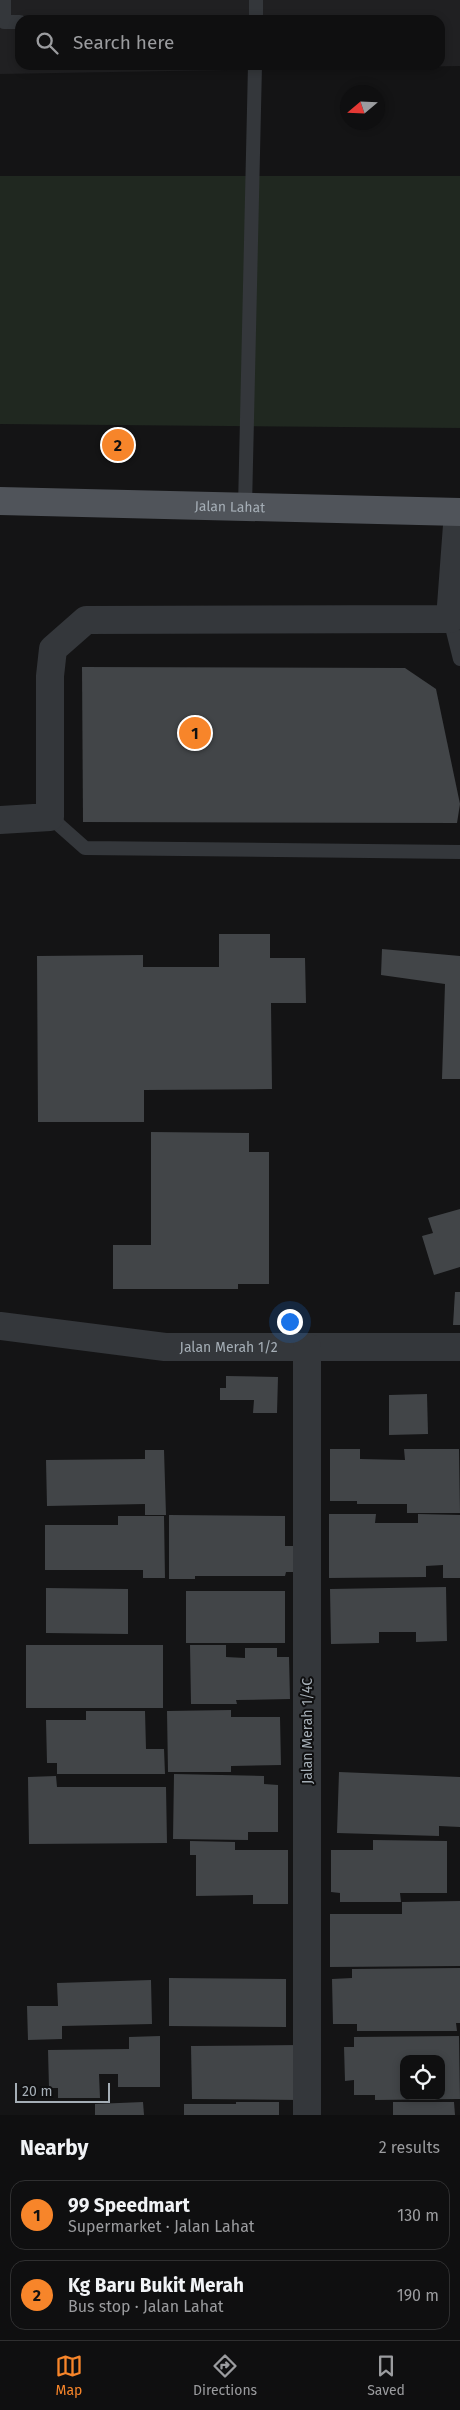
<!DOCTYPE html>
<html lang="en">
<head>
<meta charset="utf-8">
<style>
	:root { --surface:#0f0f10; --page:#1d1d1e; --text:#f1f3f6; --muted:#9b9c9f; --line:#2f2f30; --accent:#f7852a }
	body { margin:0; font-family:"Fira Sans",sans-serif; background:var(--page); color:var(--text) }
	.controls { position:absolute; right:15px; bottom:15px; display:grid; overflow:hidden; border-radius:10px; box-shadow:0 2px 8px #0003 }
	.controls button { width:45px; height:45px; display:grid; place-items:center; padding:0; border:0; border-bottom:1px solid var(--line); background:var(--surface); color:var(--text); font:25px sans-serif }
	.compass { position:absolute; left:340px; top:85px; width:45px; height:45px; border-radius:50%; background:var(--surface); box-shadow:0 2px 8px #0003; rotate:251deg }
	.scale { position:absolute; left:15px; bottom:12px; width:95px; box-sizing:border-box; padding-left:5px; border:2px solid #a5aeb6; border-top:0; font-size:14px; line-height:18px; white-space:nowrap; color:#a5aeb6; -webkit-text-stroke:4px #0f0f10; paint-order:stroke }
	.you { position:absolute; left:289px; top:1321px; width:18px; height:18px; margin:-12px; border:4px solid #fff; border-radius:50%; background:#1a73e8; box-shadow:0 0 0 8px #1a73e833 }
	.badge { display:grid; place-items:center; width:32px; height:32px; border-radius:50%; background:var(--accent); color:#111; font-size:16px; font-weight:700 }
	.pin { position:absolute; translate:-50% -50%; border:2px solid #fff; box-shadow:0 1px 5px #0006 }
	.list { margin:0; padding:0; list-style:none }
	h2 { display:flex; justify-content:space-between; align-items:center; height:65px; margin:0; padding:0 20px; font-size:21px }
	h2 small { font-size:16px; font-weight:400; color:var(--muted) }
	.list li { display:grid; grid-template-columns:32px 1fr auto; gap:15px; align-items:center; box-sizing:border-box; height:70px; margin:0 10px 10px; padding:0 10px; border:1px solid var(--line); border-radius:15px }
	.list b { display:block; font-size:19px; white-space:nowrap }
	.list p { margin:0; font-size:16px; white-space:nowrap; color:var(--muted) }
	.list em { font-size:16px; font-style:normal; color:var(--muted) }
	.icon { flex:none; width:28px; height:28px; fill:none; stroke:currentColor; stroke-width:2; stroke-linecap:round; stroke-linejoin:round }
	.map { position:relative; flex:none; width:460px; height:2115px; overflow:hidden }
	.search { position:absolute; background:var(--surface); box-shadow:0 2px 8px #0003; left:15px; right:15px; top:15px; height:55px; display:flex; align-items:center; gap:12px; box-sizing:border-box; padding:0 18px; border-radius:15px; color:var(--muted); font-size:19px }
	.sheet { height:225px; background:var(--surface) }
	nav { display:flex; justify-content:space-around; align-items:center; box-sizing:border-box; height:70px; border-top:1px solid var(--line); background:var(--surface); font-size:14px; color:var(--muted) }
	nav a { display:grid; justify-items:center; gap:2px }
	nav .on { color:var(--accent) }
	.map>svg:first-child { display:block }
	.built { fill:#202022; fill-rule:evenodd }
	.green { fill:#202820 }
	.building { fill:#424548; fill-rule:evenodd }
	.lines { fill:none; stroke-linecap:round; stroke-linejoin:round }
	.service { stroke:#34373b; stroke-width:14 }
	.minor { stroke:#34373b; stroke-width:28 }
	.primary { stroke:#50545a; stroke-width:28 }
	.labels { text-anchor:middle; stroke-width:4; stroke-linejoin:round; paint-order:stroke }
	.street-label { font-size:14px; fill:#a5aeb6; stroke:#0f0f10 }
</style>
</head>
<body>
<div class="map">
<svg width="460" height="2115" viewBox="0 0 460 2115">
	<rect width="100%" height="100%" fill="#141415"/>
	<path class="built" d="M 0,0 L 460,0 L 460,66 L 0,74 ZM 20,20 L 440,20 L 440,65 L 20,65 Z"/>
	<path class="green" d="M 0,176 L 460,176 L 460,428 L 0,424 Z"/>
	<g class="building">
		<path d="M 82,667 L 405,668 L 436,689 L 460,804 L 457,823 L 83,822 Z"/>
		<path d="M 219,934 L 270,934 L 270,958 L 305,958 L 306,1003 L 271,1003 L 272,1089 L 144,1090 L 144,1122 L 38,1122 L 37,956 L 143,955 L 143,967 L 219,967 Z"/>
		<path d="M 382,949 L 460,956 L 460,1079 L 442,1079 L 445,984 L 381,975 Z"/>
		<path d="M 151,1132 L 249,1133 L 249,1152 L 269,1152 L 269,1284 L 238,1284 L 238,1289 L 113,1289 L 113,1245 L 151,1245 Z"/>
		<path d="M 460,1209 L 460,1267 L 434,1275 L 422,1236 L 433,1233 L 428,1218 Z"/>
		<path d="M 455,1292 L 460,1292 L 460,1325 L 453,1325 Z"/>
		<path d="M 226,1376 L 278,1377 L 277,1413 L 253,1413 L 254,1400 L 220,1400 L 220,1388 L 226,1388 Z"/>
		<path d="M 427,1394 L 428,1434 L 389,1435 L 389,1395 Z"/>
		<path d="M 330,1449 L 360,1449 L 360,1459 L 405,1460 L 404,1449 L 459,1449 L 460,1513 L 407,1513 L 407,1504 L 357,1504 L 357,1501 L 330,1501 Z"/>
		<path d="M 145,1450 L 164,1450 L 166,1515 L 145,1515 L 145,1504 L 47,1506 L 46,1460 L 145,1459 Z"/>
		<path d="M 329,1514 L 376,1514 L 375,1523 L 418,1523 L 418,1514 L 460,1515 L 460,1578 L 443,1578 L 443,1565 L 426,1566 L 426,1577 L 329,1578 Z"/>
		<path d="M 169,1515 L 285,1516 L 285,1546 L 302,1546 L 302,1572 L 286,1572 L 285,1576 L 195,1576 L 195,1579 L 169,1579 Z"/>
		<path d="M 118,1516 L 164,1516 L 165,1578 L 143,1578 L 143,1570 L 45,1570 L 45,1525 L 118,1525 Z"/>
		<path d="M 446,1587 L 447,1641 L 416,1642 L 416,1632 L 379,1632 L 379,1643 L 331,1644 L 330,1589 Z"/>
		<path d="M 46,1588 L 128,1589 L 128,1634 L 46,1633 Z"/>
		<rect x="186" y="1591" width="99" height="52"/>
		<rect x="26" y="1645" width="137" height="63"/>
		<path d="M 190,1645 L 226,1645 L 226,1657 L 245,1658 L 245,1648 L 277,1648 L 277,1657 L 289,1657 L 290,1699 L 236,1700 L 237,1704 L 191,1704 Z"/>
		<path d="M 231,1710 L 231,1717 L 280,1717 L 281,1765 L 231,1766 L 231,1772 L 168,1772 L 167,1711 Z"/>
		<path d="M 86,1711 L 145,1711 L 146,1749 L 164,1749 L 165,1774 L 57,1774 L 57,1763 L 47,1763 L 46,1720 L 86,1720 Z"/>
		<path d="M 339,1772 L 460,1777 L 460,1827 L 439,1826 L 439,1836 L 337,1833 Z"/>
		<path d="M 174,1774 L 264,1776 L 264,1784 L 278,1785 L 278,1832 L 248,1832 L 248,1840 L 173,1839 Z"/>
		<path d="M 56,1776 L 57,1787 L 166,1787 L 167,1843 L 29,1844 L 28,1777 Z"/>
		<path d="M 373,1840 L 447,1841 L 447,1893 L 400,1893 L 401,1902 L 340,1902 L 340,1893 L 331,1892 L 331,1850 L 373,1850 Z"/>
		<path d="M 190,1841 L 235,1842 L 235,1850 L 288,1850 L 288,1904 L 253,1904 L 253,1895 L 196,1896 L 196,1855 L 190,1855 Z"/>
		<path d="M 460,1901 L 460,1966 L 330,1967 L 330,1914 L 402,1914 L 402,1902 Z"/>
		<path d="M 460,1968 L 460,2023 L 456,2023 L 457,2031 L 357,2031 L 357,2024 L 333,2024 L 332,1979 L 352,1978 L 352,1969 Z"/>
		<path d="M 169,1978 L 286,1979 L 286,2027 L 169,2026 Z"/>
		<path d="M 151,1980 L 152,2024 L 62,2026 L 62,2039 L 28,2040 L 27,2006 L 58,2006 L 57,1983 Z"/>
		<path d="M 160,2036 L 160,2087 L 118,2087 L 118,2074 L 99,2074 L 100,2098 L 58,2098 L 58,2088 L 49,2088 L 48,2050 L 129,2049 L 129,2037 Z"/>
		<path d="M 459,2036 L 460,2099 L 375,2100 L 375,2095 L 354,2095 L 354,2080 L 345,2081 L 344,2047 L 354,2047 L 354,2037 ZM 404,2059 L 441,2059 L 441,2096 L 404,2096 Z"/>
		<path d="M 300,2045 L 300,2100 L 192,2099 L 191,2046 Z"/>
		<path d="M 143,2102 L 144,2115 L 95,2115 L 95,2104 Z"/>
		<path d="M 236,2102 L 279,2102 L 279,2115 L 184,2115 L 184,2104 L 236,2104 Z"/>
		<path d="M 393,2102 L 454,2102 L 455,2115 L 393,2115 Z"/>
	</g>
	<g class="lines">
		<g class="service">
			<path d="M 4,0 L 4,22 L 20,22"/>
			<path d="M 256,20 L 256,0"/>
			<path d="M 245,507 L 255,65"/>
			<path d="M 450,619 L 460,659"/>
			<path d="M 50,817 L 85,848 L 460,852"/>
		</g>
		<g class="minor">
			<path d="M 0,820 L 50,817 L 50,676 L 53,649 L 86,620 L 450,619 L 458,512"/>
			<path id="s1" d="M 0,1326 L 165,1347 L 460,1347"/>
			<path d="M 307,1347 L 307,2115"/>
		</g>
		<path class="primary" id="s2" d="M 0,501 L 460,512"/>
	</g>
	<g class="labels">
		<g class="street-label">
			<text dy="5" stroke="none"><textPath href="#s2" startOffset="230">Jalan Lahat</textPath></text>
			<text dy="5" stroke="none"><textPath href="#s1" startOffset="230">Jalan Merah 1/2</textPath></text>
			<text transform="translate(307 1731) rotate(-90)" y="5">Jalan Merah 1/4C</text>
		</g>
	</g>
</svg>
<div class="controls">
<button><svg class="icon" aria-label="locate" viewBox="0 0 24 24"><circle cx="12" cy="12" r="6"/><path d="M12 2v4M12 18v4M2 12h4M18 12h4"/></svg></button>
</div>
<svg class="compass" viewBox="-18 -18 36 36"><path d="M0-13l5 13h-10z" fill="#e53935"/><path d="M0 13l5-13h-10z" fill="#9b9c9f"/></svg>
<div class="scale">20 m</div>
<div class="you"></div>
<div class="pin badge" style="left:195px;top:733px">1</div>
<div class="pin badge" style="left:118px;top:445px">2</div>
<div class="search"><svg class="icon" aria-label="search" viewBox="0 0 24 24"><circle cx="10" cy="10" r="6"/><path d="M15 15l6 6"/></svg>Search here</div>
</div>
<section class="sheet">
<h2>Nearby<small>2 results</small></h2>
<ul class="list">
<li><span class="badge">1</span><div><b>99 Speedmart</b><p>Supermarket · Jalan Lahat</p></div><em>130 m</em></li>
<li><span class="badge">2</span><div><b>Kg Baru Bukit Merah</b><p>Bus stop · Jalan Lahat</p></div><em>190 m</em></li>
</ul>
</section>
<nav>
<a class="on"><svg class="icon" aria-label="map" viewBox="0 0 24 24"><path d="M3 6l6-2 6 2 6-2v14l-6 2-6-2-6 2zM9 4v14M15 6v14"/></svg>Map</a>
<a><svg class="icon" aria-label="directions" viewBox="0 0 24 24"><path d="M12 3l9 9-9 9-9-9zM9 14v-3h6M13 9l2 2-2 2"/></svg>Directions</a>
<a><svg class="icon" aria-label="saved" viewBox="0 0 24 24"><path d="M7 4h10v16l-5-4-5 4z"/></svg>Saved</a>
</nav>
</body>
</html>
